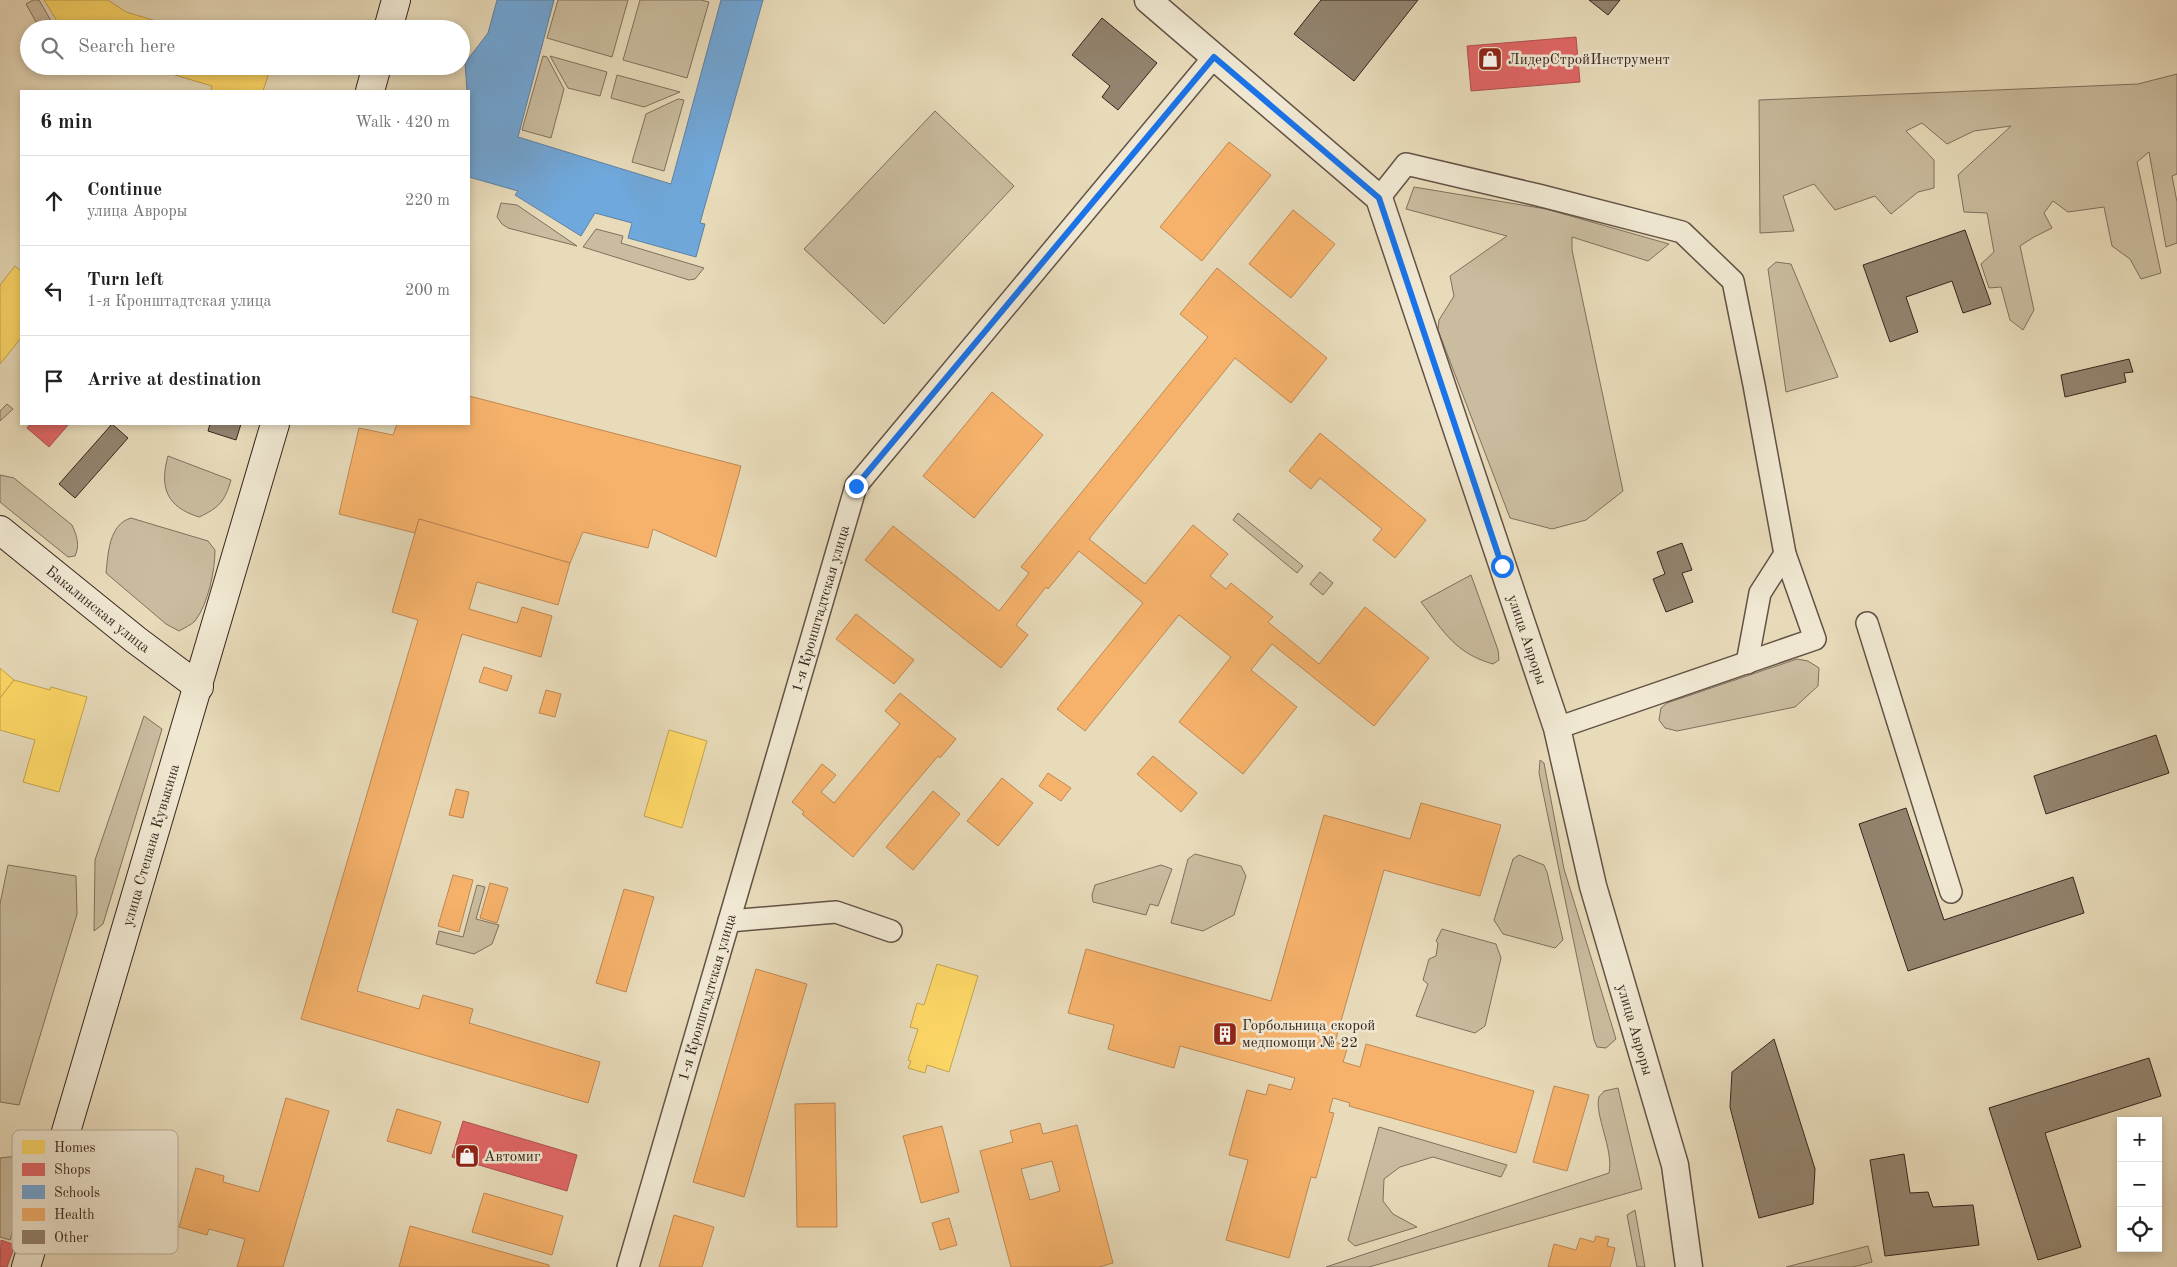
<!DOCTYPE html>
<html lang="en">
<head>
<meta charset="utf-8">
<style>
	:root { --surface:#fff; --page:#f6f6f6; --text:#222; --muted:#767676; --line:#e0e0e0 }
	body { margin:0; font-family:"Old Standard TT",serif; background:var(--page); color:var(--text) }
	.controls { position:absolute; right:15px; bottom:15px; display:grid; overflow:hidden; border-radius:0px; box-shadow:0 2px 8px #0003 }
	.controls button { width:45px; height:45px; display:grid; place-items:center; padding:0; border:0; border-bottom:1px solid var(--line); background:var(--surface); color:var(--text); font:25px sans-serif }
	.stop { position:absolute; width:15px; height:15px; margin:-11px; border:4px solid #1a73e8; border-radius:50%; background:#fff }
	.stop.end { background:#1a73e8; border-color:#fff; box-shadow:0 1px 5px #0008 }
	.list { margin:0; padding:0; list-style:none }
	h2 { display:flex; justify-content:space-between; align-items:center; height:65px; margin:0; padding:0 20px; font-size:21px }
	h2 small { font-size:16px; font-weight:400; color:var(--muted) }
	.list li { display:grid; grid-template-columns:32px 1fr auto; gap:15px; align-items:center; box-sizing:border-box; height:90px; padding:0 20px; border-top:1px solid var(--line) }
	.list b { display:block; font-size:19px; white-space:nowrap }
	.list p { margin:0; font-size:16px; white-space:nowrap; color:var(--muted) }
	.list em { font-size:16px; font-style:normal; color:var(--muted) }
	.icon { flex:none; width:28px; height:28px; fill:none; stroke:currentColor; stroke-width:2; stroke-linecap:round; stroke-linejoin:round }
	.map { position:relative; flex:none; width:2177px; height:1267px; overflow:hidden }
	.search { position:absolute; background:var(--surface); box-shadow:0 2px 8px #0003; left:20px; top:20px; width:450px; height:55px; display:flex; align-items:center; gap:12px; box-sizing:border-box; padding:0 18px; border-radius:28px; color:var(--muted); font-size:19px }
	.panel { position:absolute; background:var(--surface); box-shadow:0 2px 8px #0003; left:20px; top:90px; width:450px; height:335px; border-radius:0px }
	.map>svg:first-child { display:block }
	.green { fill:#cabc9f; stroke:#80705e }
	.homes { fill:#ffd966; stroke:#c3a350 }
	.shops { fill:#e06666; stroke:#ad5250 }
	.schools { fill:#6fa8dc; stroke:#5e81a3 }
	.health { fill:#f6b26b; stroke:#bd8854; fill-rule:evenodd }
	.building { fill:#93846f; stroke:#37251e }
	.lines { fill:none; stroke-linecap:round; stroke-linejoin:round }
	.minor-casing { stroke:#635245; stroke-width:24 }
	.tertiary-casing { stroke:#635245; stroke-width:29 }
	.secondary-casing { stroke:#37251e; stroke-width:30 }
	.minor { stroke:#f0e8d2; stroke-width:21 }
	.tertiary { stroke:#f0e8d2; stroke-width:26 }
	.secondary { stroke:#f0e8d2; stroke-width:28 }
	.route { stroke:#1a73e8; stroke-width:6 }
	.labels { text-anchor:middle; stroke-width:5; stroke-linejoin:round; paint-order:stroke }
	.poi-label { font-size:15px; fill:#37251e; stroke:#f0e8d2; text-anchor:start }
	.street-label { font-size:15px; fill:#37251e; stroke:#f0e8d2 }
	.key { fill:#f0e8d2; stroke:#b8ae9c; stroke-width:1 }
	.key-label { font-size:14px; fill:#37251e }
</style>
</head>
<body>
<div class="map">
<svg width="2177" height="1267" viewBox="0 0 2177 1267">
	<rect width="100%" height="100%" fill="#e8dbba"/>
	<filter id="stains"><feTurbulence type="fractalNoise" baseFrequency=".004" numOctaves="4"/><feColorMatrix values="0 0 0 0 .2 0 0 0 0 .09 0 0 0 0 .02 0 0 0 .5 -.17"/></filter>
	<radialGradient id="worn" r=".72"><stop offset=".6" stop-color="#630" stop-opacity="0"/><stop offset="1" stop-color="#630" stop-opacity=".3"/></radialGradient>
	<g class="green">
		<path d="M 33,0 L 39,0 L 54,26 L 50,29 L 40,29 L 26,4 Z"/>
		<path d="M 558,0 L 628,0 L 612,57 L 547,38 Z"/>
		<path d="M 640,0 L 701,0 L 709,2 L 687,78 L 623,60 Z"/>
		<path d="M 543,56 L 547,57 L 564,89 L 551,138 L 522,130 Z"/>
		<path d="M 550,56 L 607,72 L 600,96 L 568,88 Z"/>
		<path d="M 2177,74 L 2177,174 L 2172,176 L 2177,202 L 2177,243 L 2166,247 L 2149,152 L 2137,162 L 2161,273 L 2141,279 L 2130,259 L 2112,246 L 2104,207 L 2068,212 L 2053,201 L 2044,213 L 2052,228 L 2034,237 L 2020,246 L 2034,310 L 2023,330 L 2010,320 L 2001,287 L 1989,288 L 1981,264 L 1994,252 L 1987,213 L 1964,212 L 1958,175 L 2011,126 L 1974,131 L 1947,144 L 1922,123 L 1906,131 L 1934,160 L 1934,188 L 1918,192 L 1891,214 L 1875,196 L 1835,210 L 1814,184 L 1783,196 L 1794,231 L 1760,233 L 1759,100 L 2138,84 Z"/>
		<path d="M 617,75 L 680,92 L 644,107 L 611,98 Z"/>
		<path d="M 678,99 L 684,100 L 664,171 L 632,162 L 646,114 Z"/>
		<path d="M 935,111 L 1014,186 L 884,324 L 804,249 Z"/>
		<path d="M 1414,187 L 1546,209 L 1669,244 L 1648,261 L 1572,237 L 1572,250 L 1623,491 L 1586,520 L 1552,529 L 1510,518 L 1438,330 L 1439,320 L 1454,296 L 1450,276 L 1507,236 L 1406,209 Z"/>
		<path d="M 501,203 L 517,205 L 577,246 L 508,228 L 502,224 L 497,217 Z"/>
		<path d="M 596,229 L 623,236 L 621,243 L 704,268 L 695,279 L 689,280 L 583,247 Z"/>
		<path d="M 1776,262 L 1791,264 L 1838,377 L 1786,392 L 1768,269 Z"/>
		<path d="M 7,404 L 13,409 L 0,421 L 0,411 Z"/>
		<path d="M 168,456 L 231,480 C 225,501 219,508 199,517 C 167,507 159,488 168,456 Z"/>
		<path d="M 0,475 L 14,478 L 72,525 C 77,536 80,545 75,556 L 68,557 L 0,502 Z"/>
		<path d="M 1238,513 L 1303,566 L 1297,573 L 1233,520 Z"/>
		<path d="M 131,518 L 208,541 L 215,550 C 215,571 208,604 195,621 C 191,625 184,628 179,631 L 166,624 L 106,573 C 108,554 109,524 131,518 Z"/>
		<path d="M 1320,572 L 1333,583 L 1323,595 L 1310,584 Z"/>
		<path d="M 1471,575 L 1498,650 L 1499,660 L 1493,664 C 1455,653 1444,632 1421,602 Z"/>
		<path d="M 1797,659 L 1808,661 L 1819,668 L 1818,686 L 1795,707 L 1677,731 L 1665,728 L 1659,720 L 1661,708 L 1667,703 Z"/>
		<path d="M 144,716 L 162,729 L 103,924 L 94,931 L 95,860 Z"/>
		<path d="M 1540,760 L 1544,763 L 1564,869 L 1616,1039 L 1606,1048 L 1597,1047 L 1594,1040 L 1539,773 Z"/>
		<path d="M 1195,854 L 1241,866 L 1246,876 L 1234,915 L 1203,931 L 1171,923 L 1188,859 Z"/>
		<path d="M 1519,855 L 1544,865 L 1547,872 L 1563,940 L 1555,948 L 1503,934 L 1494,920 L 1513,859 Z"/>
		<path d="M 8,865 L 76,876 L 77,914 L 19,1105 L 0,1102 L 0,904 Z"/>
		<path d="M 1161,865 L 1172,869 L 1158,906 L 1150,904 L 1146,915 L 1093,902 L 1092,895 L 1095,885 Z"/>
		<path d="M 477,885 L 485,887 L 476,919 L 499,925 L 492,944 L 474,954 L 436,944 L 439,931 L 463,937 Z"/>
		<path d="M 1442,929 L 1496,944 L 1501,958 L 1485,1026 L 1475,1033 L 1416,1016 L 1428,984 L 1423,980 L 1429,959 L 1436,956 L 1438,943 L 1436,941 Z"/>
		<path d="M 1618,1088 L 1642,1189 L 1369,1267 L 1326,1267 L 1609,1173 C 1614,1150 1594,1114 1599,1097 C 1600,1095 1603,1093 1604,1091 Z"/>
		<path d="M 1379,1127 L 1507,1165 L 1501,1177 L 1433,1157 L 1400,1167 L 1384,1179 L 1383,1201 L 1393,1214 L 1417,1227 L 1355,1246 L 1348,1240 Z"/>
		<path d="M 8,1157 L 24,1157 L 33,1162 L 10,1240 L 0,1237 L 0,1158 Z"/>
		<path d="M 1635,1210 L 1645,1267 L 1637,1267 L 1627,1215 Z"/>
		<path d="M 1868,1246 L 1872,1262 L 1853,1267 L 1786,1267 Z"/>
	</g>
	<g class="homes">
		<path d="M 44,0 L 108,0 L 126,12 L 183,29 L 62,29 Z"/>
		<path d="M 145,66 L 271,66 L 263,91 L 211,91 L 212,86 Z"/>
		<path d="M 15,266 L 21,271 L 21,338 L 0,364 L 0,285 Z"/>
		<path d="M 0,668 L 14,680 L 0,698 Z"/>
		<path d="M 14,680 L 50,690 L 51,687 L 87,697 L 59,792 L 23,782 L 35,740 L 0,730 L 0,698 Z"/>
		<path d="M 669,730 L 707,741 L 682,828 L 644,816 Z"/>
		<path d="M 937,964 L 978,976 L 949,1072 L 927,1065 L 925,1073 L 908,1068 L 911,1061 L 908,1060 L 918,1029 L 910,1027 L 917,1003 L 924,1005 Z"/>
	</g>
	<g class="shops">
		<path d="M 1576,37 L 1580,82 L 1471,91 L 1467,46 Z"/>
		<path d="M 30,424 L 69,424 L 49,447 L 27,428 Z"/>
		<path d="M 463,1121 L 577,1155 L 567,1191 L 452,1157 Z"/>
		<path d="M 1,1240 L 15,1245 L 7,1267 L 0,1267 Z"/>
	</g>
	<path class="schools" d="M 497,0 L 554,0 L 518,137 L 671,184 L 721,0 L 763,0 L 700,223 L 705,224 L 696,257 L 628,238 L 632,223 L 595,213 L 581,236 L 515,195 L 518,191 L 469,177 L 469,91 L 467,91 L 465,63 L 488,33 Z"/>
	<g class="health">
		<path d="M 1229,142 L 1271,175 L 1202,261 L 1160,227 Z"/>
		<path d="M 1293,210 L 1335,244 L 1291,298 L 1249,264 Z"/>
		<path d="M 1217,268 L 1327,358 L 1291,403 L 1235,358 L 1089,539 L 1145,584 L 1193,525 L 1228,554 L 1210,576 L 1226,589 L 1231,583 L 1273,617 L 1268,622 L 1319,664 L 1365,607 L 1429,658 L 1374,726 L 1272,644 L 1251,670 L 1297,707 L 1243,774 L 1179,722 L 1231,657 L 1179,615 L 1085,731 L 1057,709 L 1143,603 L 1079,551 L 1048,589 L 1046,587 L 1016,625 L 1028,635 L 1001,668 L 865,560 L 893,526 L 999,611 L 1029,573 L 1021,567 L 1208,337 L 1180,314 Z"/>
		<path d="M 992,392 L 1043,435 L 974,518 L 923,476 Z"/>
		<path d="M 469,396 L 741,466 L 716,557 L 653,529 L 648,548 L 583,532 L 570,563 L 419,519 L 415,533 L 339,514 L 359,428 L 393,435 L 397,424 L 469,424 Z"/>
		<path d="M 1320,433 L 1426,520 L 1395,558 L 1373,540 L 1382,529 L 1320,478 L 1311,489 L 1289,471 Z"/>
		<path d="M 419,519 L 570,563 L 558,605 L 477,582 L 469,609 L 517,623 L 522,607 L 552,616 L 541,657 L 462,634 L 357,991 L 419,1009 L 423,995 L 473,1009 L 469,1023 L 600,1062 L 588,1103 L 301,1019 L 418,620 L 392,612 Z"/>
		<path d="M 856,614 L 914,660 L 894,684 L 836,639 Z"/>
		<path d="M 484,667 L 512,676 L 507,691 L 479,682 Z"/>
		<path d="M 546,690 L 561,694 L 555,717 L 539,713 Z"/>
		<path d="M 900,693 L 956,739 L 940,758 L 938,756 L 853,857 L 802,814 L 804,812 L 792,802 L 822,764 L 836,775 L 821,792 L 834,803 L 900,724 L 885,711 Z"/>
		<path d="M 1153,756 L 1197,793 L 1181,812 L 1137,774 Z"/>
		<path d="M 1048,773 L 1071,788 L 1061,801 L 1039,786 Z"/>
		<path d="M 1002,778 L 1033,803 L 998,846 L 967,821 Z"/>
		<path d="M 456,789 L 469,792 L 463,818 L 449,815 Z"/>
		<path d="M 933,791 L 960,814 L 913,870 L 886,847 Z"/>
		<path d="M 1421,803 L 1501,825 L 1480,896 L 1384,870 L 1335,1042 L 1348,1046 L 1343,1062 L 1360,1067 L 1366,1044 L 1534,1091 L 1516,1153 L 1349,1106 L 1350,1103 L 1333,1098 L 1329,1112 L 1334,1113 L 1316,1178 L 1311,1177 L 1289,1258 L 1226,1240 L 1248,1160 L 1229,1155 L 1247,1090 L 1266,1095 L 1269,1084 L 1291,1090 L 1295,1078 L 1180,1046 L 1174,1068 L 1108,1049 L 1114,1025 L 1068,1013 L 1086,949 L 1271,1001 L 1324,815 L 1410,839 Z"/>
		<path d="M 453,875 L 473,880 L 459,932 L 438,926 Z"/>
		<path d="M 490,883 L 508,888 L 497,923 L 480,918 Z"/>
		<path d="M 624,889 L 654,897 L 626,992 L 596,983 Z"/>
		<path d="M 756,969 L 807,984 L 744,1197 L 693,1182 Z"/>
		<path d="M 1554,1086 L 1589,1095 L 1567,1171 L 1533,1162 Z"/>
		<path d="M 286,1098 L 329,1111 L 283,1267 L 237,1267 L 245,1239 L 209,1229 L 207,1235 L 179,1227 L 196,1168 L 224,1176 L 223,1182 L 259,1192 Z"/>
		<path d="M 835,1103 L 837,1227 L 797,1227 L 795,1104 Z"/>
		<path d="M 397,1109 L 441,1122 L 431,1154 L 387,1141 Z"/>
		<path d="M 1040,1123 L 1043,1134 L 1077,1125 L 1113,1263 L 1099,1267 L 1011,1267 L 980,1151 L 1013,1142 L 1010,1131 ZM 1052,1161 L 1060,1191 L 1030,1200 L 1021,1169 Z"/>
		<path d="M 942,1126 L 959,1192 L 921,1203 L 903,1136 Z"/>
		<path d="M 484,1193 L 563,1216 L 552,1255 L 472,1232 Z"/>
		<path d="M 674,1215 L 714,1227 L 702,1267 L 659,1267 Z"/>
		<path d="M 949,1218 L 957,1245 L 940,1250 L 932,1223 Z"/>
		<path d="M 410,1226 L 549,1265 L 549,1267 L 399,1267 Z"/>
		<path d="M 1596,1236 L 1609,1239 L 1607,1246 L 1615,1248 L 1610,1267 L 1548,1267 L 1554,1244 L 1576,1250 L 1580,1238 L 1594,1242 Z"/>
	</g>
	<g class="building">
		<path d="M 1321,0 L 1418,0 L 1354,81 L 1294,34 Z"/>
		<path d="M 1589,0 L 1620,0 L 1608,15 Z"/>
		<path d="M 1102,18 L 1157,63 L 1118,110 L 1102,97 L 1110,86 L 1072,55 Z"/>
		<path d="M 1965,230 L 1991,304 L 1963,313 L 1952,281 L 1906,297 L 1918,332 L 1890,342 L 1863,265 Z"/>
		<path d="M 2129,359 L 2133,372 L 2124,373 L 2126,382 L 2065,397 L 2061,375 Z"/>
		<path d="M 112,424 L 128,438 L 75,498 L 59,484 Z"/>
		<path d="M 210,424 L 241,424 L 236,440 L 208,431 Z"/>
		<path d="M 1682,543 L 1692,570 L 1682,573 L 1693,602 L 1666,612 L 1653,579 L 1665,574 L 1657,552 Z"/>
		<path d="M 2156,735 L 2169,773 L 2046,814 L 2034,776 Z"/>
		<path d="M 1906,808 L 1944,920 L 2073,877 L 2084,913 L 1908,971 L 1859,824 Z"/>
		<path d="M 1774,1039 L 1815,1169 L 1813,1204 L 1759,1218 L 1730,1107 L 1732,1072 Z"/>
		<path d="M 2149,1058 L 2161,1096 L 2045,1133 L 2081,1247 L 2038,1260 L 1989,1108 Z"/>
		<path d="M 1904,1154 L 1910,1193 L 1928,1192 L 1933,1207 L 1973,1205 L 1979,1245 L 1885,1256 L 1870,1160 Z"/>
	</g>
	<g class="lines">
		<defs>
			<g id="minor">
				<path d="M 1379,198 L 1406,164 L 1538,195 L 1682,232 L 1733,281 L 1754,385 L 1785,554 L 1815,639 L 1557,728"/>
				<path d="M 1867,623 L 1951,892"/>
				<path d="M 1747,663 L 1760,593 L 1785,554"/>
				<path d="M 729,921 L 836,912 L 891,931"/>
				<path id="s1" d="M 628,1267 L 856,486 L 1214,57"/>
			</g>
			<g id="tertiary">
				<path id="s2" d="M 1148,0 L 1379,198 L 1557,728 L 1593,886 L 1675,1165 L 1689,1267"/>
			</g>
			<g id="secondary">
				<path d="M 388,29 L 396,0"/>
				<path d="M 370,91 L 377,66"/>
				<path id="s3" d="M 0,530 L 136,640 L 199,687"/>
				<path id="s4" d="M 26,1267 L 275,424"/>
			</g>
		</defs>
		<use href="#minor" class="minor-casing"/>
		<use href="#tertiary" class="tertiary-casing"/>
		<use href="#secondary" class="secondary-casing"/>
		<use href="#minor" class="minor"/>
		<use href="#tertiary" class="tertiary"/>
		<use href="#secondary" class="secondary"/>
	</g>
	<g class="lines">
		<path class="route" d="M 856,486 L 1214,57 L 1379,198 L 1502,566"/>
	</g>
	<defs>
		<symbol id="shop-square" viewBox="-11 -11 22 22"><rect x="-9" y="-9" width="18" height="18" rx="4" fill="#8f2418" stroke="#f0e8d2"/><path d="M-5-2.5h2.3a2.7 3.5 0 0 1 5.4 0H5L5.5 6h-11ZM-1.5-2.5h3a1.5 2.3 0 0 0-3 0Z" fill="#fff"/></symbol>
		<symbol id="building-square" viewBox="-11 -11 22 22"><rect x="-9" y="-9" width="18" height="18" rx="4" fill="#8f2418" stroke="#f0e8d2"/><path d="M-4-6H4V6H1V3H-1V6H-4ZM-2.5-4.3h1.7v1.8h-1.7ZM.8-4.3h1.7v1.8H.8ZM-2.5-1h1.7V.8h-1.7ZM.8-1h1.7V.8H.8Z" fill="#fff"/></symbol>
	</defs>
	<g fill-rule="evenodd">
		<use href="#shop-square" x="1476" y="45" width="28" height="28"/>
		<use href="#building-square" x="1211" y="1020" width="28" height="28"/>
		<use href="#shop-square" x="453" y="1142" width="28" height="28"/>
	</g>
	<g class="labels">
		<g class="poi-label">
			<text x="1508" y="64">ЛидерСтройИнструмент</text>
			<text x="1242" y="1030">Горбольница скорой<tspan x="1242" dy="17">медпомощи № 22</tspan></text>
			<text x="484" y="1161">Автомиг</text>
		</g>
		<g class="street-label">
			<text dy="5" stroke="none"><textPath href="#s1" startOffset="686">1-я Кронштадтская улица</textPath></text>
			<text dy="5" stroke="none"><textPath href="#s3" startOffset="126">Бакалинская улица</textPath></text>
			<text dy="5" stroke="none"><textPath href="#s2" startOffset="770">улица Авроры</textPath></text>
			<text dy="5" stroke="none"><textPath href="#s4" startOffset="440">улица Степана Кувыкина</textPath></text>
			<text dy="5" stroke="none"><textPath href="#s1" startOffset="281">1-я Кронштадтская улица</textPath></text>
			<text dy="5" stroke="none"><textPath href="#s2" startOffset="1175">улица Авроры</textPath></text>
		</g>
	</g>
	<rect x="12" y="1130" width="166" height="124" rx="8" class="key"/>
	<rect x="22" y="1140" width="23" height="14" fill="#ffd966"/>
	<rect x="22" y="1163" width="23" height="13" fill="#e06666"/>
	<rect x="22" y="1185" width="23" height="14" fill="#6fa8dc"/>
	<rect x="22" y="1208" width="23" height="13" fill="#f6b26b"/>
	<rect x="22" y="1230" width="23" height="14" fill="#93846f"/>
	<g class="key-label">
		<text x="54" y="1152">Homes</text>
		<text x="54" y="1174">Shops</text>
		<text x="54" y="1197">Schools</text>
		<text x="54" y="1219">Health</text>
		<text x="54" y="1242">Other</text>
	</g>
	<rect width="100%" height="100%" filter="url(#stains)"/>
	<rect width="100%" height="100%" fill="url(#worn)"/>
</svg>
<div class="controls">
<button>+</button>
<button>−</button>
<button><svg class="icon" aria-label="locate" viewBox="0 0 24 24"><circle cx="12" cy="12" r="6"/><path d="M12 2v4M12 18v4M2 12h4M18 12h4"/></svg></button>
</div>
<div class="stop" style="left:1502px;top:566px"></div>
<div class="stop end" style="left:856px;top:486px"></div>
<div class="search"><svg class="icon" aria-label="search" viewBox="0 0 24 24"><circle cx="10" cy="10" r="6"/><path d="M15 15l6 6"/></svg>Search here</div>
<section class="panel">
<h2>6 min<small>Walk · 420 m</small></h2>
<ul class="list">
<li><svg class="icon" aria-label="ahead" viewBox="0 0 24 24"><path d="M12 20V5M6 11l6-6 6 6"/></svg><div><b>Continue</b><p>улица Авроры</p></div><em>220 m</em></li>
<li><svg class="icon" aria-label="left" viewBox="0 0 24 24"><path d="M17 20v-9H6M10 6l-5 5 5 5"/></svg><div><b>Turn left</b><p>1-я Кронштадтская улица</p></div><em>200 m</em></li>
<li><svg class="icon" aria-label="arrive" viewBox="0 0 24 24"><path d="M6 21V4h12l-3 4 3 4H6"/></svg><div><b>Arrive at destination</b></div></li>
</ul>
</section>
</div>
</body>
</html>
